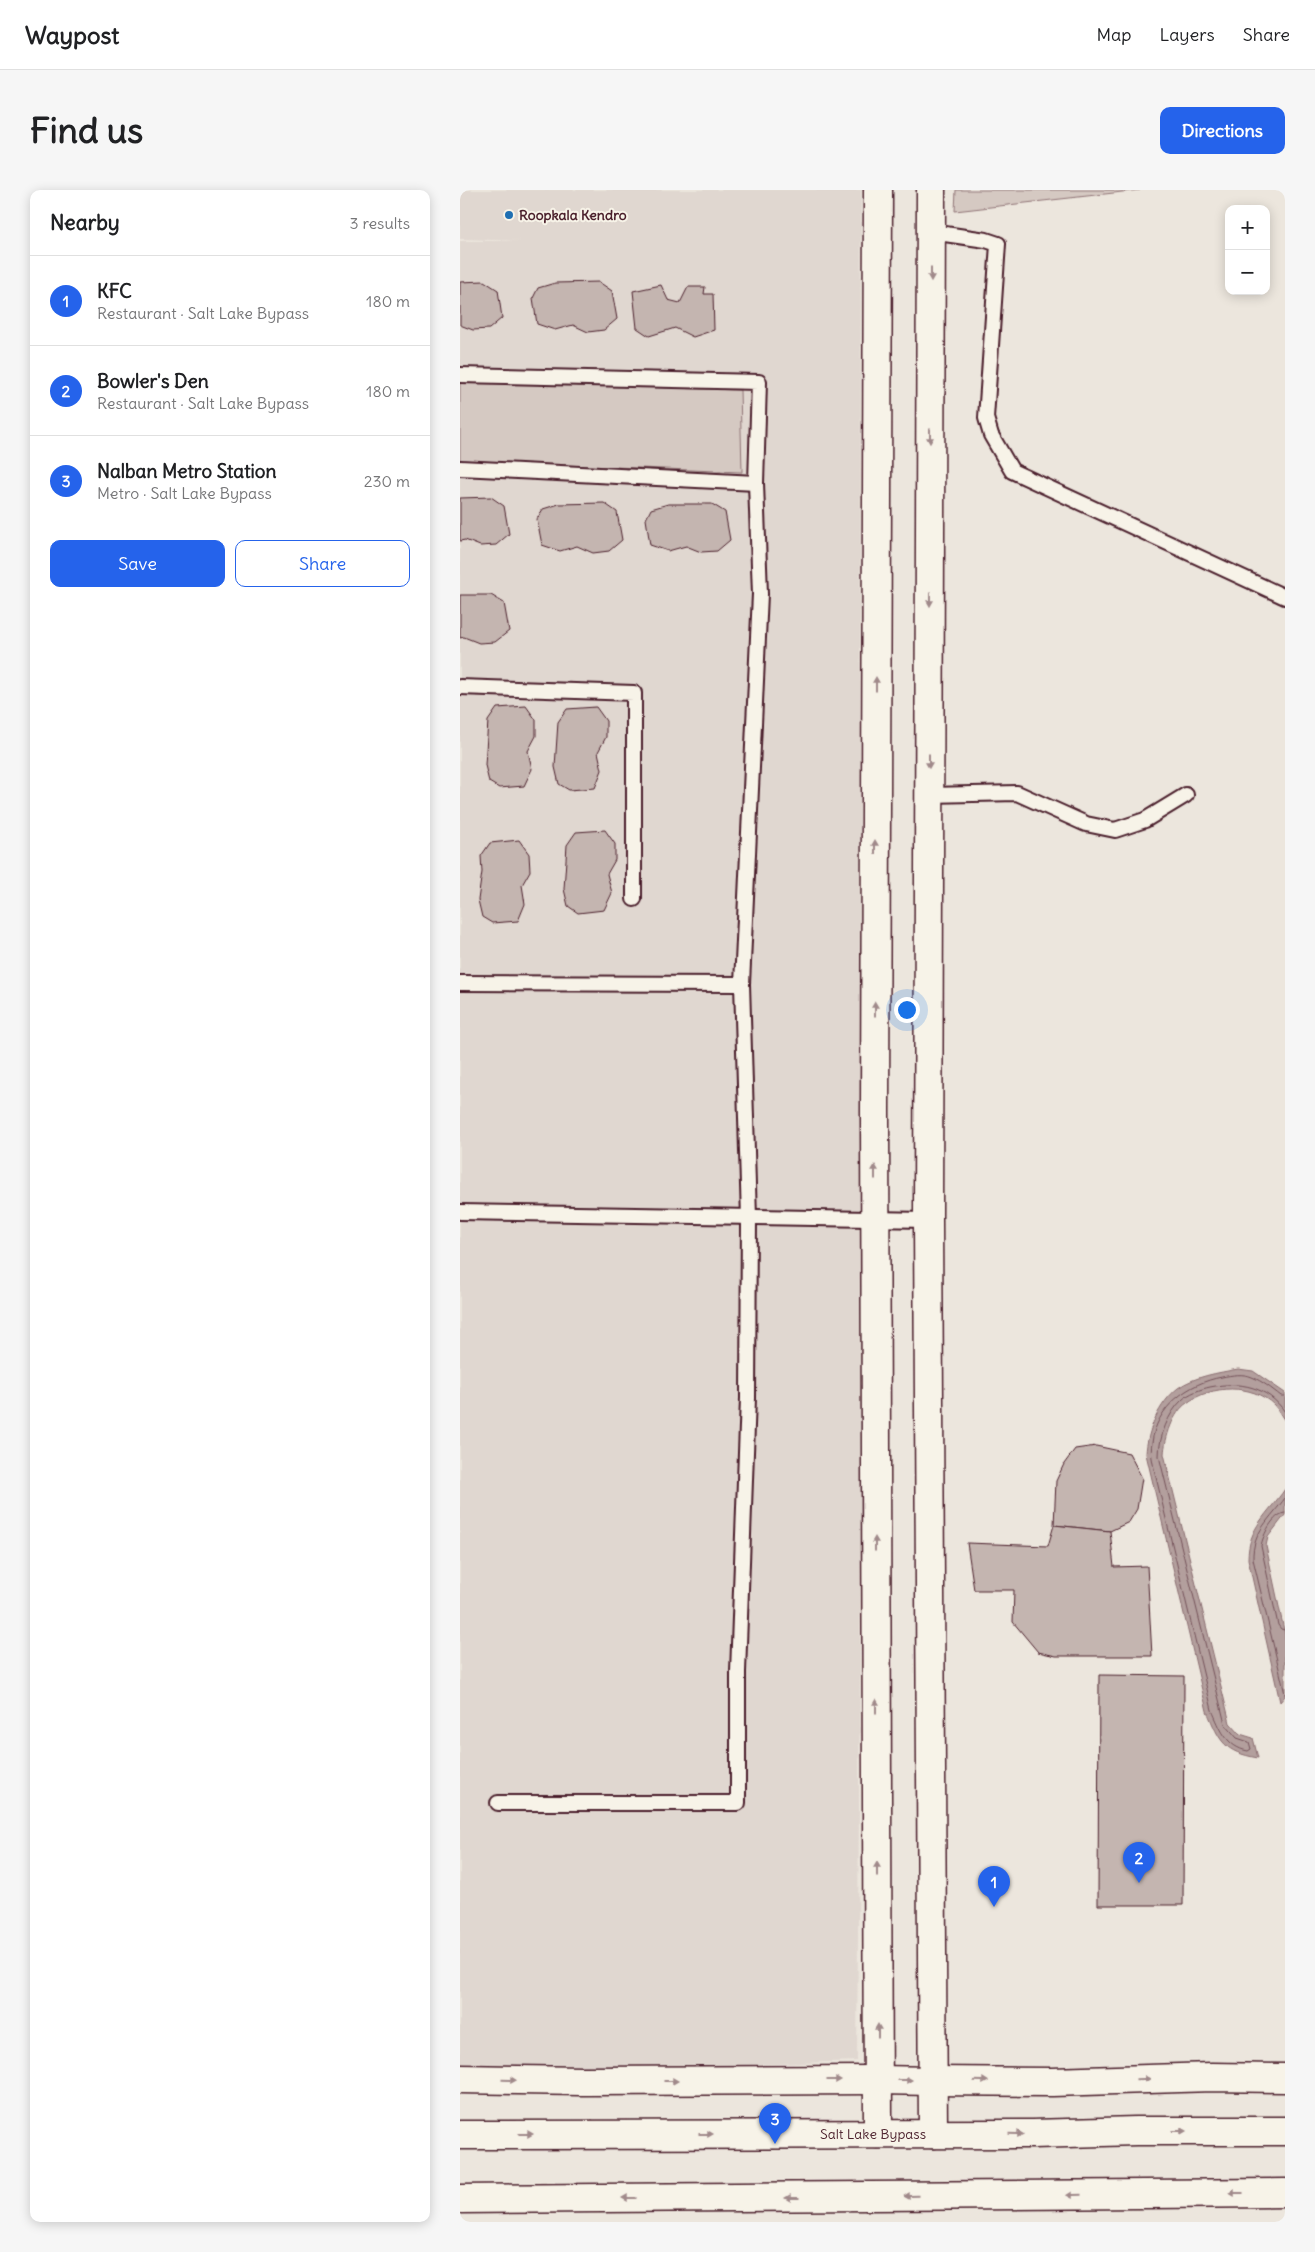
<!DOCTYPE html>
<html lang="en">
<head>
<meta charset="utf-8">
<style>
	:root { --surface:#fff; --page:#f6f6f6; --text:#202124; --muted:#757577; --line:#e0e0e0; --accent:#2563eb }
	body { margin:0; font-family:Delius,sans-serif; background:var(--page); color:var(--text) }
	.controls { position:absolute; right:15px; top:15px; display:grid; overflow:hidden; border-radius:10px; box-shadow:0 2px 12px #0003 }
	.controls button { width:45px; height:45px; display:grid; place-items:center; padding:0; border:0; border-bottom:1px solid var(--line); background:var(--surface); color:var(--text); font:25px sans-serif }
	.you { position:absolute; left:446px; top:819px; width:18px; height:18px; margin:-12px; border:4px solid #fff; border-radius:50%; background:#1a73e8; box-shadow:0 0 0 8px #1a73e833 }
	.badge { display:grid; place-items:center; width:32px; height:32px; border-radius:50%; background:var(--accent); color:#fff; font-size:16px; font-weight:700 }
	.pin { position:absolute; translate:-50% -41px; filter:drop-shadow(0 1px 2px #0008) }
	.pin::after { content:''; position:absolute; top:26px; width:18px; height:15px; background:inherit; clip-path:polygon(0 0,100% 0,50% 100%) }
	.list { margin:0; padding:0; list-style:none }
	h2 { display:flex; justify-content:space-between; align-items:center; height:65px; margin:0; padding:0 20px; font-size:21px }
	h2 small { font-size:16px; font-weight:400; color:var(--muted) }
	.list li { display:grid; grid-template-columns:32px 1fr auto; gap:15px; align-items:center; box-sizing:border-box; height:90px; padding:0 20px; border-top:1px solid var(--line) }
	.list b { display:block; font-size:19px; white-space:nowrap }
	.list p { margin:0; font-size:16px; white-space:nowrap; color:var(--muted) }
	.list em { font-size:16px; font-style:normal; color:var(--muted) }
	.actions { display:flex; gap:10px; padding:15px 20px }
	.actions a { flex:1; padding:11px 0; border:1px solid var(--accent); border-radius:10px; text-align:center; font-size:18px; color:var(--accent) }
	.actions .main { background:var(--accent); color:#fff }
	.map { position:relative; flex:none; width:825px; height:2032px; overflow:hidden; border-radius:10px }
	header { display:flex; align-items:center; gap:30px; box-sizing:border-box; height:70px; padding:0 25px; background:var(--surface); border-bottom:1px solid var(--line) }
	header strong { font-size:24px }
	nav { display:flex; gap:28px; margin-inline-start:auto; font-size:18px }
	.intro { display:flex; align-items:center; justify-content:space-between; box-sizing:border-box; height:120px; padding:0 30px }
	h1 { margin:0; font-size:35px }
	.button { padding:12px 22px; border-radius:10px; background:var(--accent); color:#fff; font-size:18px; font-weight:700 }
	main { display:flex; gap:30px; padding:0 30px }
	aside { flex:1; background:var(--surface); border-radius:10px; box-shadow:0 2px 12px #0003 }
	.map>svg:first-child { display:block }
	.built { fill:#e0d7d0 }
	.green { fill:#d5c9c2; stroke:#907476 }
	.water { fill:#b39f9d; stroke:#896c6f }
	.lines { fill:none; stroke-linecap:round; stroke-linejoin:round }
	.shore { stroke:#745259; stroke-width:1 }
	.building { fill:#c4b5b0; stroke:#4a1f2b }
	.service-casing { stroke:#4a1f2b; stroke-width:18 }
	.tertiary-casing { stroke:#4a1f2b; stroke-width:31 }
	.secondary-casing { stroke:#4a1f2b; stroke-width:31 }
	.primary-casing { stroke:#4a1f2b; stroke-width:31 }
	.service { stroke:#f7f3e8; stroke-width:14 }
	.tertiary { stroke:#f7f3e8; stroke-width:28 }
	.secondary { stroke:#f7f3e8; stroke-width:28 }
	.primary { stroke:#f7f3e8; stroke-width:28 }
	.oneway { fill:#a0898a }
	.poi-dot { fill:#1f6fb2; stroke:#f7f3e8; stroke-width:2 }
	.labels { text-anchor:middle; stroke-width:4; stroke-linejoin:round; paint-order:stroke }
	.poi-label { font-size:14px; font-weight:bold; fill:#4a1f2b; stroke:#f7f3e8; text-anchor:start }
	.street-label { font-size:14px; fill:#4a1f2b; stroke:#f7f3e8 }
</style>
</head>
<body>
<header>
<strong>Waypost</strong>
<nav><a>Map</a><a>Layers</a><a>Share</a></nav>
</header>
<div class="intro"><h1>Find us</h1><a class="button">Directions</a></div>
<main>
<aside>
<h2>Nearby<small>3 results</small></h2>
<ul class="list">
<li><span class="badge">1</span><div><b>KFC</b><p>Restaurant · Salt Lake Bypass</p></div><em>180 m</em></li>
<li><span class="badge">2</span><div><b>Bowler's Den</b><p>Restaurant · Salt Lake Bypass</p></div><em>180 m</em></li>
<li><span class="badge">3</span><div><b>Nalban Metro Station</b><p>Metro · Salt Lake Bypass</p></div><em>230 m</em></li>
</ul>
<div class="actions"><a class="main">Save</a><a>Share</a></div>
</aside>
<div class="map">
<svg width="825" height="2032" viewBox="0 0 825 2032">
	<rect width="100%" height="100%" fill="#ece6dd"/>
	<filter id="ink" filterUnits="userSpaceOnUse"><feTurbulence type="fractalNoise" baseFrequency=".02" numOctaves="2"/><feDisplacementMap in="SourceGraphic" scale="10" xChannelSelector="R" yChannelSelector="G"/><feConvolveMatrix kernelMatrix="1 2 1 2 8 2 1 2 1" color-interpolation-filters="sRGB"/></filter>
	<g filter="url(#ink)">
		<path class="built" d="M 0,0 L 401,0 L 400,658 L 403,1102 L 397,1871 L 150,1880 L 0,1875 L 0,51 L 61,51 L 0,49 Z"/>
		<g class="green">
			<path d="M 496,0 L 680,0 L 495,21 Z"/>
			<path d="M 0,192 L 280,200 L 282,282 L 0,271 Z"/>
		</g>
		<g class="water">
			<path d="M 778,1179 L 793,1181 L 825,1203 L 825,1231 C 821,1226 818,1219 814,1215 C 792,1193 751,1195 727,1213 C 713,1222 705,1248 704,1264 L 770,1533 L 780,1544 L 793,1548 L 798,1568 C 764,1562 760,1552 747,1521 L 686,1264 C 687,1241 699,1213 718,1198 C 735,1186 758,1183 778,1179 Z"/>
			<path d="M 825,1299 L 825,1325 L 808,1347 L 806,1356 L 825,1445 L 825,1506 L 820,1512 L 788,1369 C 788,1337 808,1324 825,1299 Z"/>
		</g>
		<g class="lines">
			<g class="shore">
				<path d="M 825,1206 L 821,1206 C 812,1199 802,1191 792,1187 C 783,1183 772,1185 762,1187 C 728,1193 696,1217 692,1253 C 690,1263 693,1273 695,1283 L 752,1520 C 760,1538 766,1557 788,1561 L 791,1559 L 789,1552 L 777,1548 L 765,1534 L 699,1266 C 699,1247 708,1223 722,1210 C 729,1203 741,1199 750,1197 C 780,1191 807,1196 825,1222"/>
				<path d="M 825,1308 C 811,1328 792,1342 793,1369 L 825,1504"/>
				<path d="M 825,1323 C 813,1324 803,1345 801,1356 L 818,1435 L 821,1439 L 825,1440"/>
			</g>
		</g>
		<g class="building">
			<path d="M 24,91 L 38,100 L 42,128 L 29,139 L 13,140 L 0,135 L 0,92 Z"/>
			<path d="M 139,92 L 152,101 L 157,129 L 144,140 L 128,142 L 113,135 L 95,140 L 77,134 L 73,108 L 78,98 L 95,93 Z"/>
			<path d="M 201,95 L 208,110 L 220,113 L 228,97 L 245,97 L 244,104 L 253,104 L 254,140 L 233,147 L 215,138 L 189,146 L 177,138 L 173,101 Z"/>
			<path d="M 31,307 L 44,316 L 49,344 L 36,355 L 20,356 L 5,350 L 0,351 L 0,308 Z"/>
			<path d="M 144,313 L 157,322 L 162,350 L 149,361 L 133,363 L 117,356 L 100,361 L 82,355 L 77,329 L 83,319 L 99,314 Z"/>
			<path d="M 208,314 L 252,314 L 265,322 L 270,350 L 257,361 L 241,362 L 226,356 L 208,361 L 190,355 L 186,329 L 191,319 Z"/>
			<path d="M 0,405 L 31,405 L 44,413 L 49,441 L 35,452 L 19,453 L 4,447 L 0,448 Z"/>
			<path d="M 66,516 L 76,530 L 76,546 L 68,561 L 72,579 L 64,596 L 39,598 L 29,592 L 25,575 L 28,531 L 37,518 Z"/>
			<path d="M 136,517 L 146,531 L 146,547 L 138,562 L 142,580 L 135,598 L 109,600 L 99,594 L 95,577 L 98,532 L 107,519 Z"/>
			<path d="M 145,640 L 155,654 L 155,670 L 147,684 L 152,703 L 144,720 L 118,723 L 108,716 L 104,699 L 107,655 L 116,642 Z"/>
			<path d="M 59,650 L 69,664 L 70,681 L 62,695 L 65,714 L 58,731 L 32,733 L 22,727 L 18,710 L 22,682 L 21,666 L 30,653 Z"/>
			<path d="M 636,1256 L 669,1263 L 682,1288 L 677,1319 L 669,1332 L 650,1341 L 594,1335 L 596,1291 L 604,1274 L 615,1259 Z"/>
			<path d="M 594,1335 L 650,1341 L 654,1377 L 687,1376 L 692,1466 L 596,1466 L 578,1462 L 553,1432 L 554,1400 L 514,1400 L 507,1353 L 588,1356 Z"/>
			<path d="M 639,1485 L 724,1486 L 723,1715 L 638,1715 Z"/>
		</g>
		<g class="lines">
			<defs>
				<g id="service">
					<path d="M 471,42 L 526,50 L 538,54 L 526,228 L 531,245 L 552,281 L 825,407"/>
					<path d="M 0,185 L 299,192 L 296,293 L 300,404 L 282,794"/>
					<path d="M 0,278 L 296,293"/>
					<path d="M 0,497 L 174,503 L 174,709"/>
					<path d="M 469,605 L 557,603 L 626,634 L 655,640 L 685,630 L 726,605"/>
					<path d="M 0,793 L 282,794 L 289,1028 L 288,1208 L 278,1482 L 278,1613 L 38,1613"/>
					<path d="M 0,1022 L 468,1030"/>
				</g>
				<path id="tertiary" d="M 419,1890 L 472,1891"/>
				<g id="secondary">
					<path d="M 471,0 L 468,1030 L 473,1944"/>
					<path d="M 418,1944 L 415,923 L 418,0"/>
				</g>
				<g id="primary">
					<path d="M 0,1889 L 122,1891 L 419,1890"/>
					<path d="M 472,1891 L 592,1892 L 752,1887 L 825,1888"/>
					<path d="M 0,1945 L 573,1944 L 676,1941 L 825,1941"/>
					<path d="M 0,2009 L 825,2003"/>
				</g>
			</defs>
			<use href="#service" class="service-casing"/>
			<use href="#tertiary" class="tertiary-casing"/>
			<use href="#secondary" class="secondary-casing"/>
			<use href="#primary" class="primary-casing"/>
			<use href="#service" class="service"/>
			<use href="#tertiary" class="tertiary"/>
			<use href="#secondary" class="secondary"/>
			<use href="#primary" class="primary"/>
		</g>
		<defs><path id="oneway-solid" d="M-6-.8H1V-3.2L6.5 0L1 3.2V.8H-6Z" transform="scale(1.25)"/></defs>
		<g class="oneway">
			<use href="#oneway-solid" transform="translate(471 84) rotate(90)"/>
			<use href="#oneway-solid" transform="translate(470 246) rotate(90)"/>
			<use href="#oneway-solid" transform="translate(470 409) rotate(90)"/>
			<use href="#oneway-solid" transform="translate(416 494) rotate(-90)"/>
			<use href="#oneway-solid" transform="translate(469 571) rotate(90)"/>
			<use href="#oneway-solid" transform="translate(415 657) rotate(-90)"/>
			<use href="#oneway-solid" transform="translate(415 819) rotate(-90)"/>
			<use href="#oneway-solid" transform="translate(415 982) rotate(-90)"/>
			<use href="#oneway-solid" transform="translate(415 1354) rotate(-90)"/>
			<use href="#oneway-solid" transform="translate(416 1516) rotate(-90)"/>
			<use href="#oneway-solid" transform="translate(417 1679) rotate(-90)"/>
			<use href="#oneway-solid" transform="translate(418 1841) rotate(-90)"/>
			<use href="#oneway-solid" transform="translate(683 1889) rotate(-2)"/>
			<use href="#oneway-solid" transform="translate(49 1890) rotate(1)"/>
			<use href="#oneway-solid" transform="translate(374 1890)"/>
			<use href="#oneway-solid" transform="translate(445 1890)"/>
			<use href="#oneway-solid" transform="translate(211 1891)"/>
			<use href="#oneway-solid" transform="translate(521 1891) rotate(1)"/>
			<use href="#oneway-solid" transform="translate(719 1941)"/>
			<use href="#oneway-solid" transform="translate(66 1944)"/>
			<use href="#oneway-solid" transform="translate(246 1944)"/>
			<use href="#oneway-solid" transform="translate(556 1944) rotate(1)"/>
			<use href="#oneway-solid" transform="translate(776 2003) rotate(180)"/>
			<use href="#oneway-solid" transform="translate(614 2005) rotate(179)"/>
			<use href="#oneway-solid" transform="translate(451 2006) rotate(179)"/>
			<use href="#oneway-solid" transform="translate(169 2008) rotate(180)"/>
			<use href="#oneway-solid" transform="translate(332 2008) rotate(180)"/>
		</g>
	</g>
	<circle class="poi-dot" cx="49" cy="25" r="5"/>
	<g class="labels">
		<g class="poi-label">
			<text x="59" y="30">Roopkala Kendro</text>
		</g>
		<g class="street-label">
			<text x="413" y="1949">Salt Lake Bypass</text>
		</g>
	</g>
</svg>
<div class="controls">
<button>+</button>
<button>−</button>
</div>
<div class="you"></div>
<div class="pin badge" style="left:534px;top:1717px">1</div>
<div class="pin badge" style="left:679px;top:1693px">2</div>
<div class="pin badge" style="left:315px;top:1954px">3</div>
</div>
</main>
</body>
</html>
